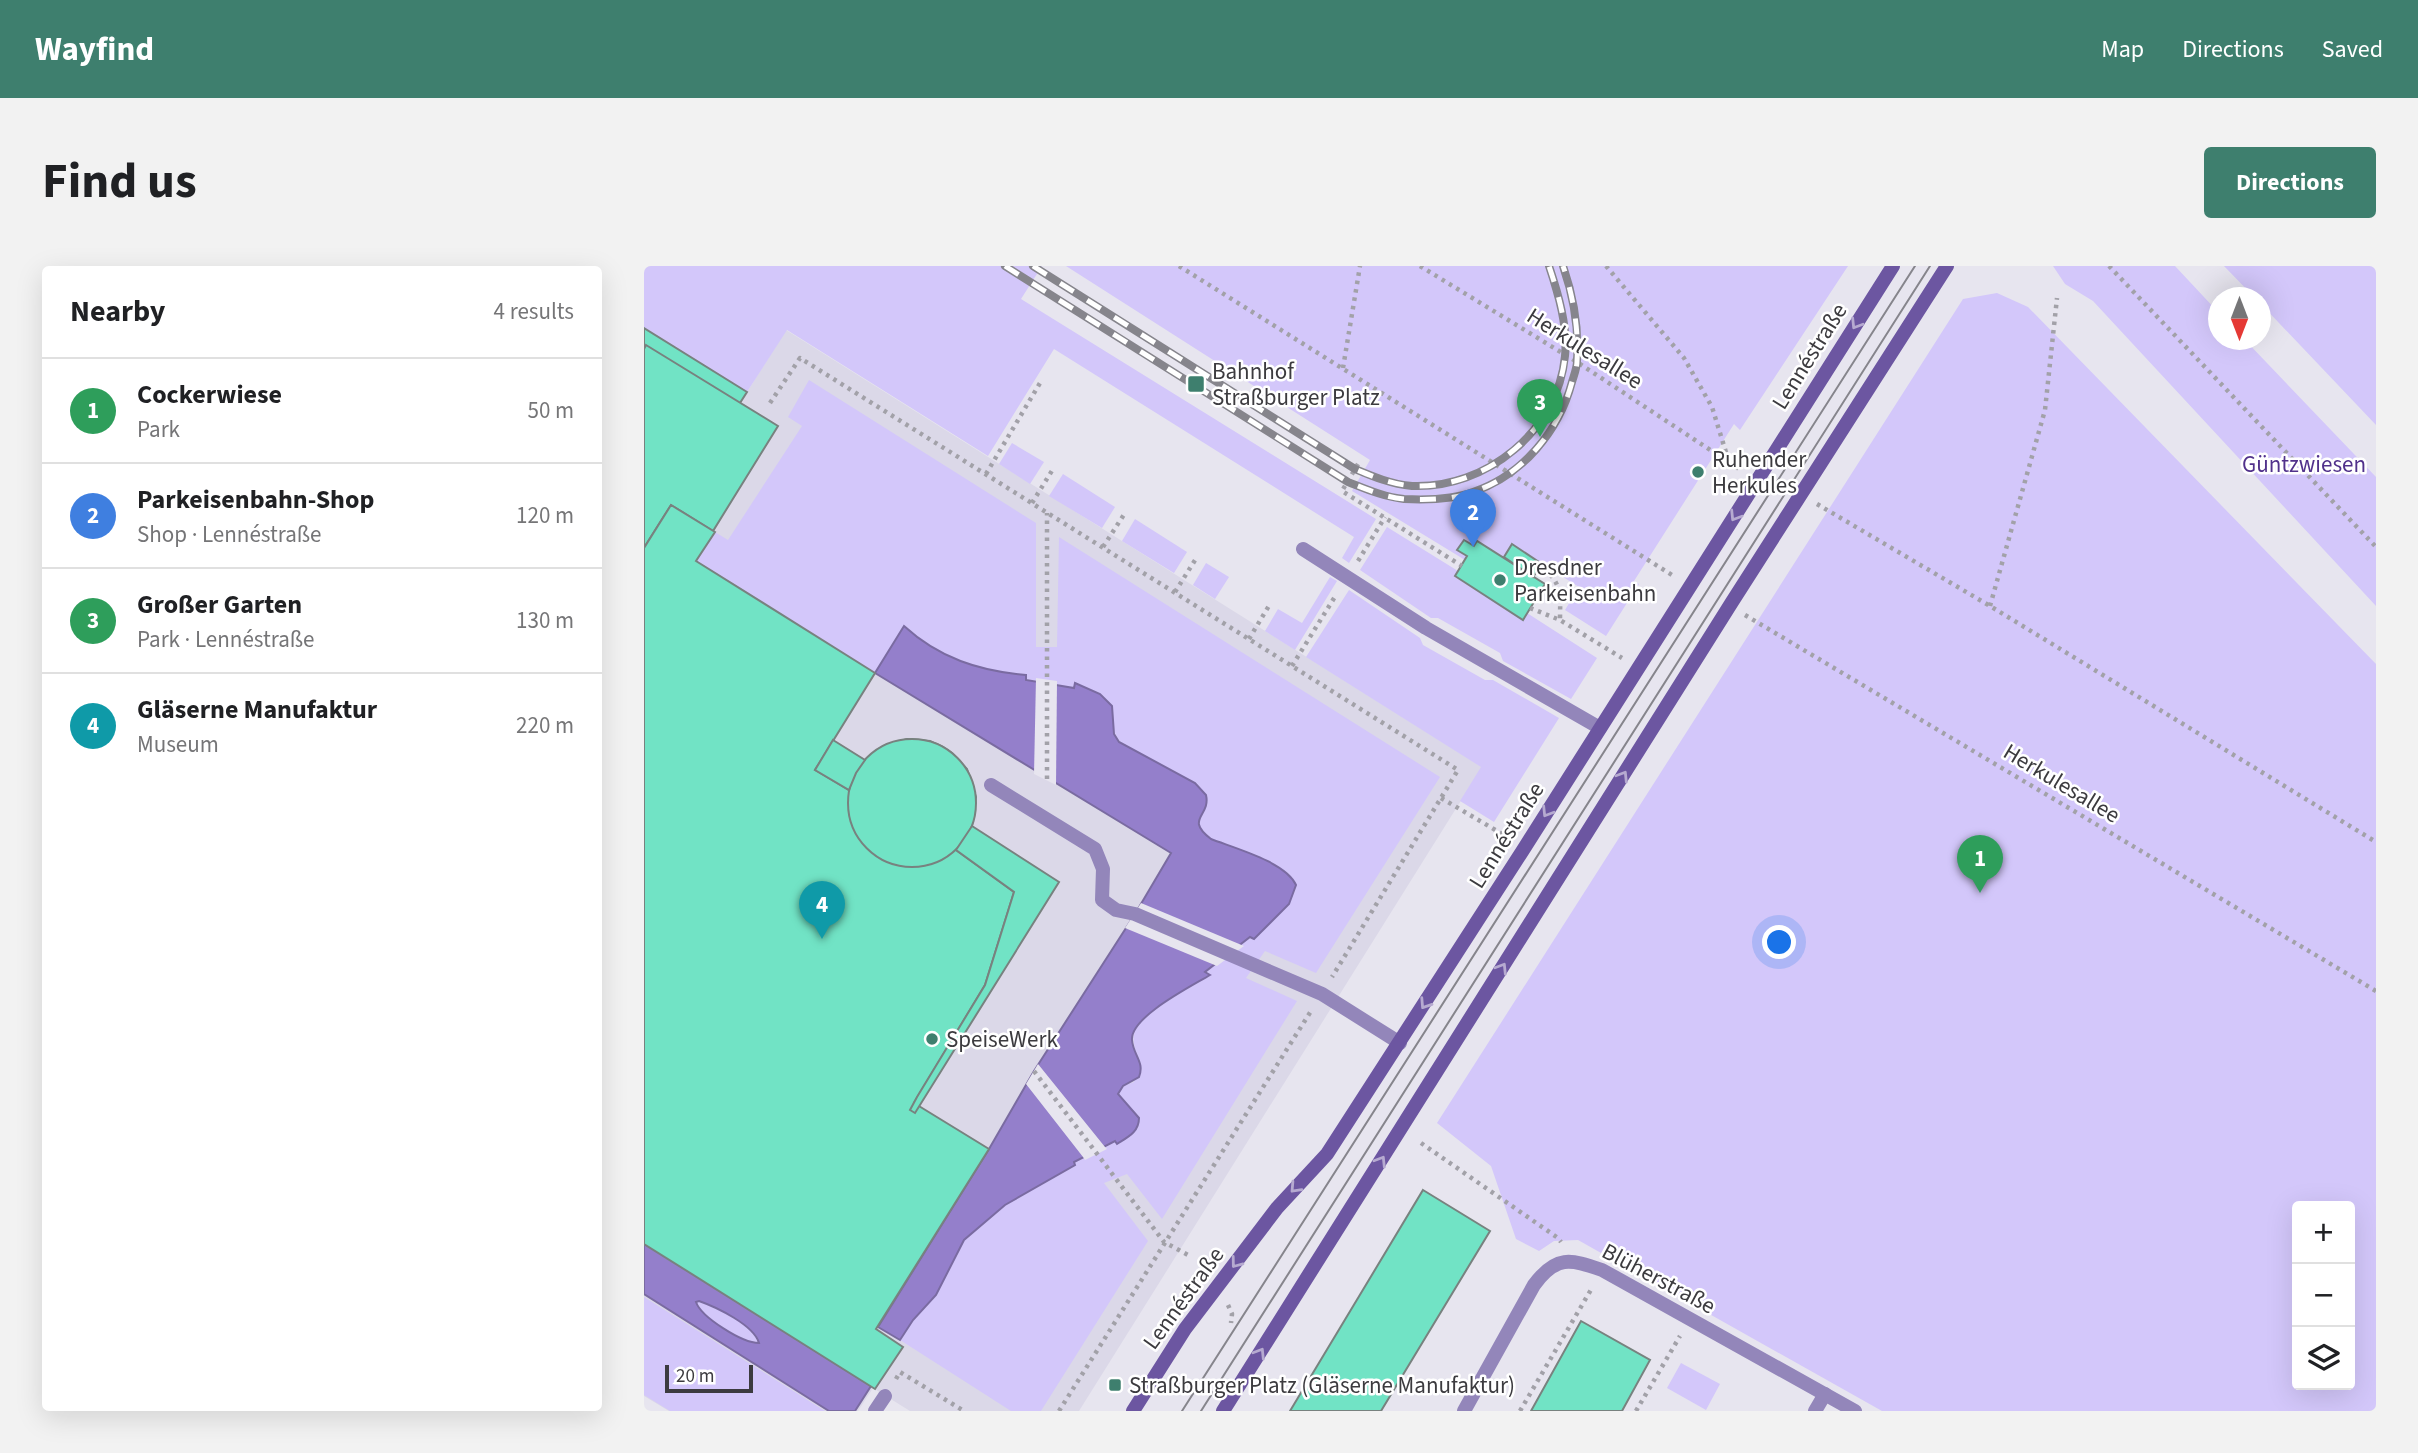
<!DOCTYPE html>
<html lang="en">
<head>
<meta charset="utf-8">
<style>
	:root { --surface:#fff; --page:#f2f2f2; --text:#202124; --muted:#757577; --line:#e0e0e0; --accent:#3e7f6e }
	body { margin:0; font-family:"Source Sans 3",sans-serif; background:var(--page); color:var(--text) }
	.controls { position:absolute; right:21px; bottom:21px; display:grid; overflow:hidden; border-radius:7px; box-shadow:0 7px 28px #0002 }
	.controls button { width:63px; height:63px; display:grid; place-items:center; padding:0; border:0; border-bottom:2px solid var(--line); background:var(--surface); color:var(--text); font:35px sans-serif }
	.compass { position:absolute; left:1564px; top:21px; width:63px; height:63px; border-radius:50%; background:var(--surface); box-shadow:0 7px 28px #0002; rotate:180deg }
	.scale { position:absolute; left:21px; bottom:18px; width:88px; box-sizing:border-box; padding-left:7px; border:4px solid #3c3b3f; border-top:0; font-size:19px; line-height:24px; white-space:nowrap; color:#3c3b3f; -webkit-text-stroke:5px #fff; paint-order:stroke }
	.you { position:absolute; left:1136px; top:677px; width:24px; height:24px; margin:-18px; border:5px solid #fff; border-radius:50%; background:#1a73e8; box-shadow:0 0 0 10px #1a73e833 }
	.badge { display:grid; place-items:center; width:46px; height:46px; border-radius:50%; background:var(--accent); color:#fff; font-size:23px; font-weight:700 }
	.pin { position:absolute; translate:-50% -58px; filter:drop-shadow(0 2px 4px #0008) }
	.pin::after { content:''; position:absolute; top:37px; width:24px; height:21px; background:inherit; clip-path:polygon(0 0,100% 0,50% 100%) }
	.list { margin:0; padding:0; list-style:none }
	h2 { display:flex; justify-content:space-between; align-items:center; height:91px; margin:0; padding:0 28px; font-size:30px }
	h2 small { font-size:23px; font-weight:400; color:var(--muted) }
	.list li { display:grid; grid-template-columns:46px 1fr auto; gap:21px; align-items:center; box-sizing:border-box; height:105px; padding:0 28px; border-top:2px solid var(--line) }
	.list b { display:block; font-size:26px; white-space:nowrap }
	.list p { margin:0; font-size:23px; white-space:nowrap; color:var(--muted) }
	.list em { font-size:23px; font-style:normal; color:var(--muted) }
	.icon { flex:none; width:38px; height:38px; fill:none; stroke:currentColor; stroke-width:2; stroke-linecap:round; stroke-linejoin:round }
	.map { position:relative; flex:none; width:1732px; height:1145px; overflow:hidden; border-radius:7px }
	header { display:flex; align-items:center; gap:42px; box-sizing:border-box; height:98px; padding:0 35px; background:var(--accent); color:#fff }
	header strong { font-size:33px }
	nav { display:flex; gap:38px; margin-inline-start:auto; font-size:24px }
	.intro { display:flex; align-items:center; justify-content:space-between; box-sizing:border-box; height:168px; padding:0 42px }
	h1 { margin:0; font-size:49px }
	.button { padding:18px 32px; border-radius:7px; background:var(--accent); color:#fff; font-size:24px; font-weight:700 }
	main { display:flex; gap:42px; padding:0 42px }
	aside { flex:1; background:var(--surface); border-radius:7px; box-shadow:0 7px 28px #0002 }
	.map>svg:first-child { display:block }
	.built { fill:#dbd8e8 }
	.green { fill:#d3c7fa; fill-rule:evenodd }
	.water { fill:#947fcb; stroke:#7a6ba1; stroke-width:2; fill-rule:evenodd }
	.pier { fill:#e7e5ef }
	.building { fill:#71e3c5; stroke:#78827f; stroke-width:2 }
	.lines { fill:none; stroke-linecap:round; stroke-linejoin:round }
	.path { stroke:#a2a1a8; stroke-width:4.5; stroke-dasharray:3.5 5; stroke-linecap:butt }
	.lane { stroke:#9386ba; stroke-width:14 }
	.street { stroke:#9386ba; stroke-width:14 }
	.secondary { stroke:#6c56a1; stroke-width:14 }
	.tram { stroke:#86858c; stroke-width:2 }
	.rail-casing { stroke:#86858c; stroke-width:8 }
	.rail { stroke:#fff; stroke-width:5; stroke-dasharray:16; stroke-linecap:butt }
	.oneway { stroke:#b6aad0 }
	.poi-dot { fill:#3e7f6e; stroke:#fff; stroke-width:2.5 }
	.labels { text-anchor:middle; stroke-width:5; stroke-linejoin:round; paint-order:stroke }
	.street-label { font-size:23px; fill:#3c3b3f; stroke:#fff }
	.poi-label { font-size:23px; fill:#3c3b3f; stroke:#fff; text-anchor:start }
	.park-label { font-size:23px; fill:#51318b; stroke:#fff }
</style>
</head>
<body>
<header>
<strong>Wayfind</strong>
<nav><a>Map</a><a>Directions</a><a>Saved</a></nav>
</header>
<div class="intro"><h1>Find us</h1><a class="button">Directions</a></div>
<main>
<aside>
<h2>Nearby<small>4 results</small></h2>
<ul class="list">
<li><span class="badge" style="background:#2e9e5b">1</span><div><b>Cockerwiese</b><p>Park</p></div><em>50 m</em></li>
<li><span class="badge" style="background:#3f7fe0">2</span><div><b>Parkeisenbahn-Shop</b><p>Shop · Lennéstraße</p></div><em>120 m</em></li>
<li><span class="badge" style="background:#2e9e5b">3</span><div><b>Großer Garten</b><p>Park · Lennéstraße</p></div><em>130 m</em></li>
<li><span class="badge" style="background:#0f9aa8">4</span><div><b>Gläserne Manufaktur</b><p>Museum</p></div><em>220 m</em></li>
</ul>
</aside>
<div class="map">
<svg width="1732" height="1145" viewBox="0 0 1732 1145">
	<rect width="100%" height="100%" fill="#e7e5ef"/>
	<path class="built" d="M 0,62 L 103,126 L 142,64 L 838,501 L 435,1145 L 266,1145 L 229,1122 L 214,1145 L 25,1145 L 0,1130 Z"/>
	<g class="green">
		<path d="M 0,0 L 398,0 L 377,33 L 732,253 L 705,297 L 698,292 L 710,271 L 410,83 L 344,190 L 143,64 L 103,126 L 0,62 Z"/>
		<path d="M 422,0 L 1204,0 L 1096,164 L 1090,158 L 990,315 L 995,318 L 962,370 L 921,344 L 935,321 L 868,279 L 860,291 L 834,275 L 830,280 L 820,274 L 813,284 L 823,290 L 821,294 L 708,225 L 726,194 Z"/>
		<path d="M 1409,0 L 1531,0 L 1574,46 L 1574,74 L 1601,74 L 1732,211 L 1732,340 L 1449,35 L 1421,18 Z"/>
		<path d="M 1580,0 L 1732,0 L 1732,159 L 1617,38 L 1616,32 L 1610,31 Z"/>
		<path d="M 1353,27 L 1384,41 L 1732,398 L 1732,1145 L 1238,1145 L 934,974 L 910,975 L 895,985 L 872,973 L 847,900 L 793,857 L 1319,33 ZM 1653,940 L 1706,940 L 1706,1119 L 1653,1119 Z"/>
		<path d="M 165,114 L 392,257 L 392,381 L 413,381 L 415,271 L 796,511 L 672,707 L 621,685 L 602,712 L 653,735 L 518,953 L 483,908 L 460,917 L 504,975 L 397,1145 L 367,1145 L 256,1074 L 269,1054 L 292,1029 L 320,974 L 361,939 L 430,899 L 429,896 L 471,875 L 473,878 L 495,852 L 474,828 L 479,820 L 490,816 L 497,798 C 483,766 489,763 513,741 L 651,626 L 652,618 L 644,607 L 567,573 C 560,568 555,564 554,555 L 486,483 C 471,474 469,466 469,448 L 431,418 L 431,422 L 382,413 L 382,410 C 335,405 296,392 260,361 L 231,407 L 52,295 L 71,266 L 84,274 L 158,160 L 144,151 Z"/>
		<path d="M 368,177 L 400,196 L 386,218 L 355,198 Z"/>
		<path d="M 419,208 L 471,241 L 458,262 L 405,230 Z"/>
		<path d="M 491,253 L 543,286 L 530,307 L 478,275 Z"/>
		<path d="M 743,261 L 814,305 L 811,311 L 878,353 L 883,347 L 953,392 L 927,433 L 859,395 L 856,387 L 794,352 L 787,352 L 716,304 Z"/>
		<path d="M 562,297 L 585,311 L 571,333 L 549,319 Z"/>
		<path d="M 686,311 L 693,315 L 651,384 L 621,365 L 634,343 L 658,357 Z"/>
		<path d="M 705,324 L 776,372 L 779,379 L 841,414 L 849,414 L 915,452 L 850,556 L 816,535 L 837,501 L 662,391 Z"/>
		<path d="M 0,1032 L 0,1031 L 181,1145 L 26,1145 L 0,1129 Z"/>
		<path d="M 55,1034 C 75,1042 107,1056 115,1076 C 99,1078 56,1051 51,1035 Z"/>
		<path d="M 1037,1097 L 1076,1118 L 1062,1144 L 1023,1122 Z"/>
	</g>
	<g class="water">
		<path d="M 260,360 C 295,392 335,405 382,409 L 382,414 L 430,422 L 431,417 L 456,428 L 468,440 L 470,468 L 475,476 L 551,517 L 562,529 C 567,551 540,552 567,573 C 590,582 642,596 652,619 L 645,638 L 610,673 L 606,671 L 561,706 L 566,709 C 548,720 486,751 488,774 C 489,789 501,796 495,811 L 479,820 L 474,828 L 495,852 C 495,866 484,871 473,878 L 471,875 L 430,896 L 431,899 L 361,939 L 320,974 L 292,1029 L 269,1054 L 256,1074 L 234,1061 L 345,883 L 390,805 L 491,648 L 527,587 L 231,407 Z"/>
		<path d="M 0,977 L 227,1120 L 211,1145 L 185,1145 L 0,1028 ZM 55,1035 C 72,1041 110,1059 115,1077 C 98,1077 57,1051 52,1036 Z"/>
	</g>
	<g class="pier">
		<path d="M 392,412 L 413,415 L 412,519 L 390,508 Z"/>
		<path d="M 497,637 L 600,680 L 573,700 L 481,662 Z"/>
		<path d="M 394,798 L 461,881 L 463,883 L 441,894 L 439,891 L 382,818 Z"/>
	</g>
	<g class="building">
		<path d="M 0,62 L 103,126 L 78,165 L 0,116 Z"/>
		<path d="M 2,79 L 134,160 L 69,265 L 27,239 L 0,282 L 0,83 Z"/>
		<path d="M 27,239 L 71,266 L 52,295 L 231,407 L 171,504 L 205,524 L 217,499 L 238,481 L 263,473 L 286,475 L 299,481 L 308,487 L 323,503 L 332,531 L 328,560 L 312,584 L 370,626 L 341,719 L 270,837 L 345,883 L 232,1063 L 259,1081 L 231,1123 L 0,978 L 0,282 Z"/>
		<path d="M 820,274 L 830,280 L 833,275 L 901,318 L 879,354 L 811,310 L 823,290 L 813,284 Z"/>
		<path d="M 868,278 L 898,298 L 889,311 L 860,291 Z"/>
		<circle cx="268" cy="537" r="64"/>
		<path d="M 189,474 L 221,494 L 212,507 L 205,524 L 171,504 Z"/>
		<path d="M 328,560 L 415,616 L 271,847 L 266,844 L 273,831 L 341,719 L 370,626 L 312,584 Z"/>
		<path d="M 779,924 L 846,965 L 737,1145 L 646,1145 Z"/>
		<path d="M 937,1055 L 1006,1094 L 978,1145 L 887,1145 Z"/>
	</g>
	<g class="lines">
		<g class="path">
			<path d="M 535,0 L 1028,309"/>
			<path d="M 776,0 L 933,96 L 1095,203"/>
			<path d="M 962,0 L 1040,92 L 1068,141 L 1085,196"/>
			<path d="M 1465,0 L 1732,281"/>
			<path d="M 699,102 L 716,0"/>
			<path d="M 126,137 L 156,92 L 814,504 L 688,711"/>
			<path d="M 714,198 L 698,225 L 818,300"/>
			<path d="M 342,208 L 396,117"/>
			<path d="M 388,237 L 409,203"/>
			<path d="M 1173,238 L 1346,340 L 1732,576"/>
			<path d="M 459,281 L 481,247"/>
			<path d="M 714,295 L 741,251"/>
			<path d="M 900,303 C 919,318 916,332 916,354"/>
			<path d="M 531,326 L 553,291"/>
			<path d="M 1346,340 L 1401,144 L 1413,32"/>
			<path d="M 886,342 L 916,354 L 978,392"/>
			<path d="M 1101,349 L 1732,725"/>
			<path d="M 605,373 L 626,338"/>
			<path d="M 648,400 L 692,329"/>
			<path d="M 403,513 L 403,247"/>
			<path d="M 797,532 L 865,572"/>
			<path d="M 390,805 L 520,976 L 546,990"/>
			<path d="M 777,877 L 914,972 L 917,976"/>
			<path d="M 584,1039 L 588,1048 L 587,1057"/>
			<path d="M 252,1113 L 256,1106 L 320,1145"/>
			<path d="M 415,1145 L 667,745"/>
			<path d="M 876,1145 L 948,1022"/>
			<path d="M 992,1145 L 1036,1070"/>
		</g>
		<g class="lane">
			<path d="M 659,283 L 782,362 L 956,462"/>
			<path d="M 347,519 L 451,583 L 459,603 L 458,634 L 472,644 L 491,648 L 678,728 L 756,777"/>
			<path d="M 1171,1145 L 1181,1128"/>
		</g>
		<g class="street">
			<path d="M 231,1145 L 241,1130"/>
			<path d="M 820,1145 L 890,1019 C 912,989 926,993 958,1004 L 1211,1145"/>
		</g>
		<g class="secondary">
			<path d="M 489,1145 L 541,1063 L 633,942 L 683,888 L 881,581 L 1249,0"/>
			<path d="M 579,1145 L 1088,336 L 1303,0"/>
		</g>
		<g class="tram">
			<path d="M 538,1145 L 1271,0"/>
			<path d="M 557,1145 L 1286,0"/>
		</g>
		<defs>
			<g id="rail">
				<path d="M 361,0 L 704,216 C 722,223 740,231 760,233 C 782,234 808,234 829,226 C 879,209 915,165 928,116 C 930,109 933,102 933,95 C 935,64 929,29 919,0"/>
				<path d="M 389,0 L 711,203 C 730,211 747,218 768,220 C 842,223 914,165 921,90 C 924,60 914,27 905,0"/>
			</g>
		</defs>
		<use href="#rail" class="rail-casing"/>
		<use href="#rail" class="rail"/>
	</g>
	<defs><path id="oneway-chevron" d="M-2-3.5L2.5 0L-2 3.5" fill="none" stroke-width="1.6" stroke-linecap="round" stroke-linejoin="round" transform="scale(1.75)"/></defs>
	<g class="oneway">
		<use href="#oneway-chevron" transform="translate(1212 58) rotate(122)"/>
		<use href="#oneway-chevron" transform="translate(1091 250) rotate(122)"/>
		<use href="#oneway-chevron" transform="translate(979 510) rotate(-58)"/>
		<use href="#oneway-chevron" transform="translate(903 546) rotate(122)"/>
		<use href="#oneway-chevron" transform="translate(858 702) rotate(-58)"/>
		<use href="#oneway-chevron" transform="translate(781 738) rotate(123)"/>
		<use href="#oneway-chevron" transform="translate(737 895) rotate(-58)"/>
		<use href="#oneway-chevron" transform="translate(651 922) rotate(133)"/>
		<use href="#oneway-chevron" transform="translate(592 997) rotate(127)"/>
		<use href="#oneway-chevron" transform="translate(616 1087) rotate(-58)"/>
	</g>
	<g class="poi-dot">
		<rect x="543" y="109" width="18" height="18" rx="3.5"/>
		<circle cx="1054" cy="206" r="7"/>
		<circle cx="856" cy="314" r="7"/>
		<circle cx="288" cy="773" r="7"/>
		<rect x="464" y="1112" width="14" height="14" rx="3.5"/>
	</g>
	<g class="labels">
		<g class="street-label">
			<text transform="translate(941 82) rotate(32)" y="8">Herkulesallee</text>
			<text transform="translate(1165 90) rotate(-58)" y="8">Lennéstraße</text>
			<text transform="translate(1418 517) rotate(31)" y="8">Herkulesallee</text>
			<text transform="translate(862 569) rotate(-58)" y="8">Lennéstraße</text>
			<text transform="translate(1015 1012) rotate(28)" y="8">Blüherstraße</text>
			<text transform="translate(539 1032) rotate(-54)" y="8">Lennéstraße</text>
		</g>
		<g class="poi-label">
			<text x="568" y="113">Bahnhof<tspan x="568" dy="26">Straßburger Platz</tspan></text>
			<text x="1068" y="201">Ruhender<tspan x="1068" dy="26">Herkules</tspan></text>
			<text x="870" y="309">Dresdner<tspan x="870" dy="26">Parkeisenbahn</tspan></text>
			<text x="302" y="781">SpeiseWerk</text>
			<text x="485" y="1127">Straßburger Platz (Gläserne Manufaktur)</text>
		</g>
		<g class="park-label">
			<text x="1660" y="206">Güntzwiesen</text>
		</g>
	</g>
</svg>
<div class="controls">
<button>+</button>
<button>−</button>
<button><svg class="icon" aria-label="layers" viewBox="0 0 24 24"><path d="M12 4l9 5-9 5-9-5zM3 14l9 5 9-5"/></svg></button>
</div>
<svg class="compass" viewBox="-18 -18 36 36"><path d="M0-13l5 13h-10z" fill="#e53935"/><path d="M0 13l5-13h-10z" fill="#757577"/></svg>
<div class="scale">20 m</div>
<div class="you"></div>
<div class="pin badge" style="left:1336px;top:627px;background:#2e9e5b">1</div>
<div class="pin badge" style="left:829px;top:281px;background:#3f7fe0">2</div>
<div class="pin badge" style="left:896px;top:171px;background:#2e9e5b">3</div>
<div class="pin badge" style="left:178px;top:673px;background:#0f9aa8">4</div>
</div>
</main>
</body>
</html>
